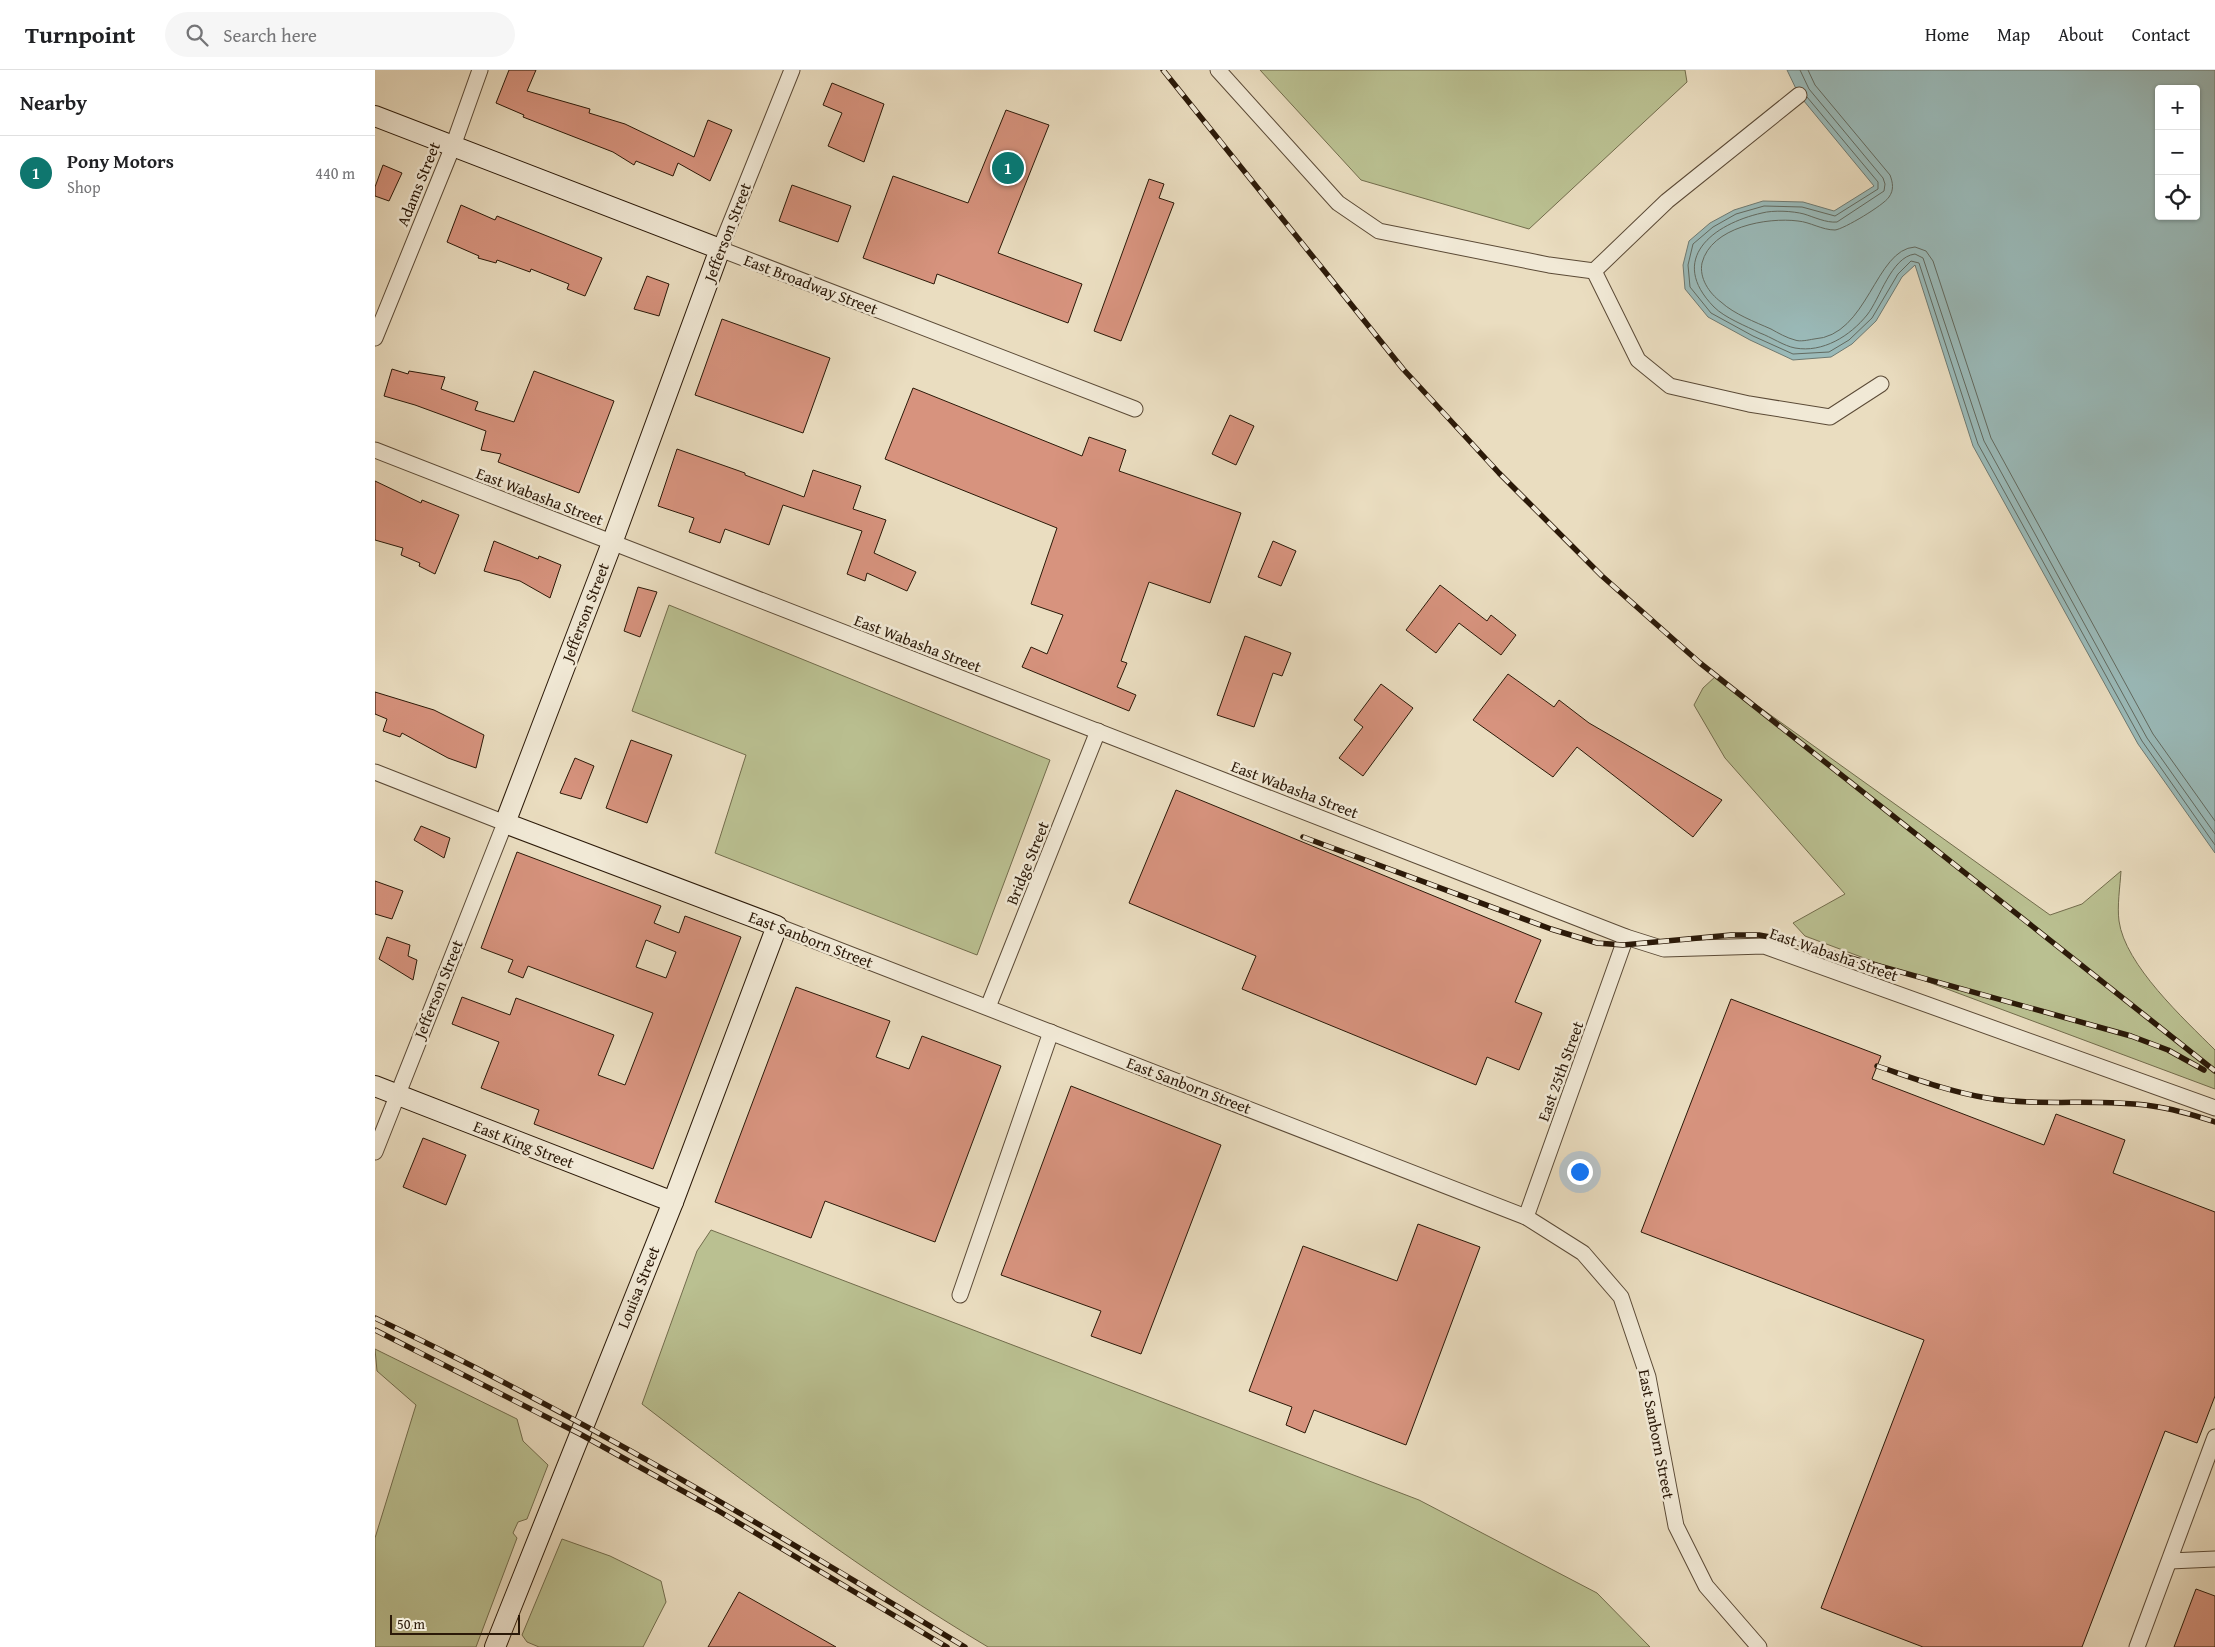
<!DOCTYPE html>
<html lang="en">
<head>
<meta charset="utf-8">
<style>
	:root { --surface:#fff; --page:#f6f6f6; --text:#202124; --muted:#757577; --line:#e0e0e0; --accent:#0f766e }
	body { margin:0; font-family:"Gentium Book Plus",serif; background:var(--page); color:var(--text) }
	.controls { position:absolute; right:15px; top:15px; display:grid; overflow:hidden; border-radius:5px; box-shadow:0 1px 4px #0004 }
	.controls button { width:45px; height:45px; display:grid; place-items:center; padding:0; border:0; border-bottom:1px solid var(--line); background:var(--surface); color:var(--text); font:25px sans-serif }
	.scale { position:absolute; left:15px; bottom:12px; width:130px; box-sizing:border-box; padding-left:5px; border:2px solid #2b1908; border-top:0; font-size:14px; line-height:18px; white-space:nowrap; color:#2b1908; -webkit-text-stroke:4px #f1e9d6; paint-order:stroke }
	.you { position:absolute; left:1204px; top:1101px; width:18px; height:18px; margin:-12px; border:4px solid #fff; border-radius:50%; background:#1a73e8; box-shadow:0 0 0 8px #1a73e833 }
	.badge { display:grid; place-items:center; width:32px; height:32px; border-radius:50%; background:var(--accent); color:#fff; font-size:16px; font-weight:700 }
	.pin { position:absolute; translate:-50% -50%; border:2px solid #fff; box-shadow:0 1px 5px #0006 }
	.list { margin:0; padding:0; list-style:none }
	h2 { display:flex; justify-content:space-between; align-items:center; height:65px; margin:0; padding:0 20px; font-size:21px }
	h2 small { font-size:16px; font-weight:400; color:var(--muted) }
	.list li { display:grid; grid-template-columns:32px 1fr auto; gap:15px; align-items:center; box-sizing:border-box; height:75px; padding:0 20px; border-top:1px solid var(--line) }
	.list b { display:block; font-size:19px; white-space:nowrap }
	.list p { margin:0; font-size:16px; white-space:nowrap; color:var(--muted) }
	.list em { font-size:16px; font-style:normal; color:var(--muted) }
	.icon { flex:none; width:28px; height:28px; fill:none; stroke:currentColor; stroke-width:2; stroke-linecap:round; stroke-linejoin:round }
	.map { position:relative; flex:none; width:1840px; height:1577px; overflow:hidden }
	header { display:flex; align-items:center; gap:30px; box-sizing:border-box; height:70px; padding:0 25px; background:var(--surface); border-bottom:1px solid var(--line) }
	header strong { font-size:24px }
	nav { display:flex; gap:28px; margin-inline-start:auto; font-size:18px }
	.search { width:350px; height:45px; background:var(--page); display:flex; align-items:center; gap:12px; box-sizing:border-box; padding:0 18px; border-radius:28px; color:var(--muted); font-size:19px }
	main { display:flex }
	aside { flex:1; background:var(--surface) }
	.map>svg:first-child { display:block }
	.green { fill:#bac091; stroke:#726c4c }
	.water { fill:#9abab9; stroke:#6e7a72; fill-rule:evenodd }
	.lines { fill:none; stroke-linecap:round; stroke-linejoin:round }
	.shore { stroke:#626a60; stroke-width:1 }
	.building { fill:#d7937e; stroke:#2b1908; fill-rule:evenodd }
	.street-casing { stroke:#5b4a36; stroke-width:17 }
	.secondary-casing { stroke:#2b1908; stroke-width:22 }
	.street { stroke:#f1e9d6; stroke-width:15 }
	.secondary { stroke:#f1e9d6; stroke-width:20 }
	.rail-casing { stroke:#2b1908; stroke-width:5.5 }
	.rail { stroke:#f1e9d6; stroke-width:4; stroke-dasharray:11; stroke-linecap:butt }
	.labels { text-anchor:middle; stroke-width:5; stroke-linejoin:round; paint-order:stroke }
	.street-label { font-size:16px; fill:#2b1908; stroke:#f1e9d6 }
</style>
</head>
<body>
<header>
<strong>Turnpoint</strong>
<div class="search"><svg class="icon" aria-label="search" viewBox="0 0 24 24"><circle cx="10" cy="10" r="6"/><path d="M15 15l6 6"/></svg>Search here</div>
<nav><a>Home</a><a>Map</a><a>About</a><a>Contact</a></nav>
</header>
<main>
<aside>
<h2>Nearby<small></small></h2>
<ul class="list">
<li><span class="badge">1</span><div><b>Pony Motors</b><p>Shop</p></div><em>440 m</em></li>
</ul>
</aside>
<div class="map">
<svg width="1840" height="1577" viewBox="0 0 1840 1577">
	<rect width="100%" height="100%" fill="#eaddc0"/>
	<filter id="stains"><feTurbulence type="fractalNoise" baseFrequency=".004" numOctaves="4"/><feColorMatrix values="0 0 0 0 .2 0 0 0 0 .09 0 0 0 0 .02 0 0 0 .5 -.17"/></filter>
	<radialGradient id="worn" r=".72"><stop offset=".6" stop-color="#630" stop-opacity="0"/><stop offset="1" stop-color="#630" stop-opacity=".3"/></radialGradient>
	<g class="green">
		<path d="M 885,0 L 1310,0 L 1312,12 L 1154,159 L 986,110 Z"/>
		<path d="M 294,535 L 675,690 L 602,885 L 340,783 L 371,685 L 257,641 Z"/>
		<path d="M 1341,606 L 1675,845 L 1707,834 L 1746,801 C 1745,817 1742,836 1744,851 C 1750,895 1809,949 1840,980 L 1840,1019 L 1430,866 L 1418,853 L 1470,824 L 1350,688 L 1319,635 L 1328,618 Z"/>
		<path d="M 336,1160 L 1044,1430 L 1222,1523 L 1275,1577 L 613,1577 C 492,1505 379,1420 267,1334 L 322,1181 Z"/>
		<path d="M 0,1279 L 142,1349 L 148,1371 L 173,1395 L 152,1449 L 143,1452 L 138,1463 L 142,1468 L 101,1577 L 0,1577 L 0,1468 L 41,1335 L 2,1301 Z"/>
		<path d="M 187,1469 L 235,1486 L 286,1511 L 291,1532 L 268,1577 L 164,1577 L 152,1572 L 147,1565 Z"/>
	</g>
	<path class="water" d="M 1412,0 L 1840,0 L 1840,783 L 1763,674 L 1598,376 L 1540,195 L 1527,207 L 1501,251 L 1477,274 L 1456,287 L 1418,290 L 1375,270 L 1333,247 L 1310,219 L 1308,195 L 1314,171 L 1335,153 L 1359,140 L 1388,131 L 1428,132 L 1459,141 L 1499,116 L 1424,25 ZM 1784,19 L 1821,19 L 1821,146 L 1784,146 Z"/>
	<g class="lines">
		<g class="shore">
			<path d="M 1425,0 L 1434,19 L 1508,108 L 1510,114 L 1509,121 L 1462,152 C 1451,153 1439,147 1429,144 C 1418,141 1398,140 1387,143 C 1338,154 1292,189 1339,237 C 1350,248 1371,256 1385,263 C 1396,267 1409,276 1420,278 C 1448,283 1475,266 1492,245 C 1505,229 1516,187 1540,184 L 1548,188 L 1609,371 L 1772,668 L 1840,764"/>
			<path d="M 1433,0 L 1440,15 L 1515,105 C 1518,113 1519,120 1514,127 C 1509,135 1469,159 1460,160 C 1447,160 1435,152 1423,151 C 1392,147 1336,157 1327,193 C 1324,208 1334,223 1346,232 C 1359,244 1380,252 1396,259 C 1403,263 1412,268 1420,270 C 1425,272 1433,270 1439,269 C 1493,266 1500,179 1540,177 L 1551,181 L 1558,191 L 1616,368 L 1778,664 L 1840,751"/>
			<path d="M 1432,27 L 1503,112 L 1503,119 L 1460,146 L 1427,137 L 1389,136 L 1361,144 L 1338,157 L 1318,174 L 1313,195 L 1315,217 L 1336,243 L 1378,266 L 1418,284 L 1454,282 L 1474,270 L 1497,248 L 1523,204 L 1536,191 L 1544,193 L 1603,374 L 1767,671 L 1840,775"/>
		</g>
	</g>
	<g class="building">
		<path d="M 134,0 L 161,0 L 152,21 L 215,39 L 214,43 L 250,54 L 319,87 L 333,50 L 357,60 L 335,111 L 303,93 L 298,106 L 261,91 L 259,95 L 238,82 L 148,47 L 149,45 L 121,33 Z"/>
		<path d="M 457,13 L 509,34 L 489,92 L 453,76 L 467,43 L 448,35 Z"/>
		<path d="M 631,40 L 674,55 L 623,183 L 707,214 L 693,253 L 562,204 L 559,214 L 488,188 L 518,106 L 593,133 Z"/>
		<path d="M 8,95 L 27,103 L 14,131 L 0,126 L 0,117 Z"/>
		<path d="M 774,109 L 789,114 L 784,128 L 799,133 L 746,271 L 719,261 Z"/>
		<path d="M 417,115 L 476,136 L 463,172 L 404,151 Z"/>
		<path d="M 86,135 L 120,150 L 122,146 L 227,188 L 210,226 L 192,219 L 194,214 L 156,199 L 155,202 L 122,190 L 121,193 L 103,188 L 104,186 L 72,172 Z"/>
		<path d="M 272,206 L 294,214 L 284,246 L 259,239 Z"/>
		<path d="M 347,249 L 455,288 L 428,363 L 320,325 Z"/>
		<path d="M 17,299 L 33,304 L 34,301 L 70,307 L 66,319 L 103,332 L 100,340 L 139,352 L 159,301 L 239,331 L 204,423 L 123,392 L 126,384 L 106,380 L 111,361 L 40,335 L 9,326 Z"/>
		<path d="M 538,318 L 707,386 L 714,367 L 751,380 L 744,401 L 866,443 L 835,533 L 774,512 L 746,591 L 752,593 L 742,617 L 761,625 L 754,641 L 647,597 L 656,577 L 672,584 L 688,545 L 656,534 L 682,458 L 510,389 Z"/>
		<path d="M 855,345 L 879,356 L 861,395 L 837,384 Z"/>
		<path d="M 302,379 L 370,403 L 370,405 L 429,427 L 438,400 L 486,416 L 478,439 L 511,450 L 499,483 L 541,502 L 532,521 L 492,503 L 490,511 L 472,504 L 487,461 L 408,435 L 394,475 L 350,459 L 345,473 L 314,462 L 319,448 L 283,436 Z"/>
		<path d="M 0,411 L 46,433 L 47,430 L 84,445 L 60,504 L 44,496 L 45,493 L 26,485 L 28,478 L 0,470 Z"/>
		<path d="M 119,471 L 163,489 L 164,486 L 186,495 L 175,528 L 145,511 L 109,501 Z"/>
		<path d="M 898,471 L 921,481 L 906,516 L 883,507 Z"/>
		<path d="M 1065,515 L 1112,551 L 1116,545 L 1141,565 L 1126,585 L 1084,553 L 1061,583 L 1031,560 Z"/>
		<path d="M 263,517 L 282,522 L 265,567 L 249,561 Z"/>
		<path d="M 870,566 L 916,583 L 907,606 L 898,603 L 879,657 L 842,645 Z"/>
		<path d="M 1133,604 L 1179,637 L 1184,630 L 1214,653 L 1347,730 L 1318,767 L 1202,677 L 1178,707 L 1098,650 Z"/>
		<path d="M 1006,614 L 1038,638 L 988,706 L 964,688 L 988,657 L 979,650 Z"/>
		<path d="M 0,622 L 59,640 L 109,665 L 101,698 L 73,688 L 27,663 L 25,667 L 8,661 L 12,649 L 0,644 Z"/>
		<path d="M 256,670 L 297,685 L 272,753 L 231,738 Z"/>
		<path d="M 200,688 L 219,696 L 206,729 L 185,723 Z"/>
		<path d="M 801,720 L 1166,870 L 1140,932 L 1167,943 L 1144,1000 L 1112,987 L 1101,1015 L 867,919 L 881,886 L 754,833 Z"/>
		<path d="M 46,756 L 75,768 L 69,788 L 39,770 Z"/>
		<path d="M 142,782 L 286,836 L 279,853 L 304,863 L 310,846 L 366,867 L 278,1099 L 159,1054 L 164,1040 L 106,1018 L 124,972 L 77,954 L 87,927 L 135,945 L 141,928 L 239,965 L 223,1005 L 250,1015 L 278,943 L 153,896 L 148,908 L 133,902 L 138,890 L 106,878 ZM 271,870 L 301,882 L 291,908 L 261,897 Z"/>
		<path d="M 0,811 L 28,821 L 17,849 L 0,844 Z"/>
		<path d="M 12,867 L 35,875 L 33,886 L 42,890 L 38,910 L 4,889 Z"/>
		<path d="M 421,917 L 515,951 L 501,987 L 534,999 L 547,966 L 626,996 L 560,1172 L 450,1131 L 436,1168 L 340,1132 Z"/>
		<path d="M 1356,929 L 1506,986 L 1497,1009 L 1669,1075 L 1681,1044 L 1750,1070 L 1738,1103 L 1840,1142 L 1840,1326 L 1822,1373 L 1790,1361 L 1707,1577 L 1548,1577 L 1446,1538 L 1549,1270 L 1266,1162 Z"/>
		<path d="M 696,1016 L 846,1075 L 766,1284 L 716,1266 L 726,1241 L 626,1205 Z"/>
		<path d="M 48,1068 L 91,1085 L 71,1135 L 28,1117 Z"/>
		<path d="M 1043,1154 L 1105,1177 L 1031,1375 L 939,1340 L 930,1363 L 911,1355 L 917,1337 L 874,1321 L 928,1176 L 1022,1211 Z"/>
		<path d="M 1821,1519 L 1840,1526 L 1840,1577 L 1799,1577 Z"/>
		<path d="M 364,1522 L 461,1577 L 333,1577 Z"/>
	</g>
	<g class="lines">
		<defs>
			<g id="street">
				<path d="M 417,0 L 345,179 L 760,339"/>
				<path d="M 843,0 L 963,133 L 1004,161 L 1174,195 L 1219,201 L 1292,131 L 1424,25"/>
				<path d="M 1219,201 L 1263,290 L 1295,316 L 1374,334 L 1455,347 L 1506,314"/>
				<path d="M 0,268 L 78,76 L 105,0"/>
				<path d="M 0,380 L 1251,867 L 1289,879 L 1389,876 L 1840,1038"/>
				<path d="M 0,702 L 130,753 L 0,1082"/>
				<path d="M 402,856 L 1151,1147 L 1208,1183 L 1246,1227 L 1273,1307 L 1301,1456 L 1331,1516 L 1384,1577"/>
				<path d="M 613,937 L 723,661"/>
				<path d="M 1151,1147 L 1251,867"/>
				<path d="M 585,1225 L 676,962"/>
				<path d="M 1795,1491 L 1840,1489"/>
				<path d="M 1762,1577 L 1840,1367"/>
			</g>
			<g id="secondary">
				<path d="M 0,46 L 345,179 L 237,473 L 130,753 L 402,856 L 298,1132 L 120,1577"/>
				<path d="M 0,1016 L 298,1132"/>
			</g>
		</defs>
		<use href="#street" class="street-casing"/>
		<use href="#secondary" class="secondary-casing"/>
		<use href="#street" class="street"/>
		<use href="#secondary" class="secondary"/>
		<defs>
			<g id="rail">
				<path d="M 788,0 L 1028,299 L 1124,403 L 1227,506 L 1325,593 L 1840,1001"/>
				<path d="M 928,767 L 1176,859 L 1222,873 L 1248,875 L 1356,865 L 1384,865 L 1411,870 L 1756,966 L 1793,980 L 1829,1000"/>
				<path d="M 1502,996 C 1538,1008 1575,1022 1612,1028 C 1667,1037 1722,1028 1777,1036 C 1799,1039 1819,1045 1840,1052"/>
				<path d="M 0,1248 C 204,1345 397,1461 590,1577"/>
				<path d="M 0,1260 L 205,1364 L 342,1440 L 572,1577"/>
			</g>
		</defs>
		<use href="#rail" class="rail-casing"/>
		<use href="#rail" class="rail"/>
	</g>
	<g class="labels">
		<g class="street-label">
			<text transform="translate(43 114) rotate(-68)" y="6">Adams Street</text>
			<text transform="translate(352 162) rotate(-69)" y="6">Jefferson Street</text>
			<text transform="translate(436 214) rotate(21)" y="6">East Broadway Street</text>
			<text transform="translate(165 426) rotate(21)" y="6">East Wabasha Street</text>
			<text transform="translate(210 542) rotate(-69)" y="6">Jefferson Street</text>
			<text transform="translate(543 573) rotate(21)" y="6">East Wabasha Street</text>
			<text transform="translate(920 719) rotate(21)" y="6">East Wabasha Street</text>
			<text transform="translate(652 793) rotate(-68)" y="6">Bridge Street</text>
			<text transform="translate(436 869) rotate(21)" y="6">East Sanborn Street</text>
			<text transform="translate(1459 884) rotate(19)" y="6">East Wabasha Street</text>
			<text transform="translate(63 919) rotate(-68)" y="6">Jefferson Street</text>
			<text transform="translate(1185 1001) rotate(-70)" y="6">East 25th Street</text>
			<text transform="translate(814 1015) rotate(21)" y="6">East Sanborn Street</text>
			<text transform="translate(149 1074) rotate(21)" y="6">East King Street</text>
			<text transform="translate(263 1217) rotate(-68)" y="6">Louisa Street</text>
			<text transform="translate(1282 1364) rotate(79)" y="6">East Sanborn Street</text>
		</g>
	</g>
	<rect width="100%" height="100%" filter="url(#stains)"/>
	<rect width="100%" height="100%" fill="url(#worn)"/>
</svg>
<div class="controls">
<button>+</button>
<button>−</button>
<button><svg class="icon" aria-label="locate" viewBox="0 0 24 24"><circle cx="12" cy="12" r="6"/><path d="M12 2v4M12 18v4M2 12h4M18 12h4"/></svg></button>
</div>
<div class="scale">50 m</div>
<div class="you"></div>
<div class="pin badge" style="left:633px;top:98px">1</div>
</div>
</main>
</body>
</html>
